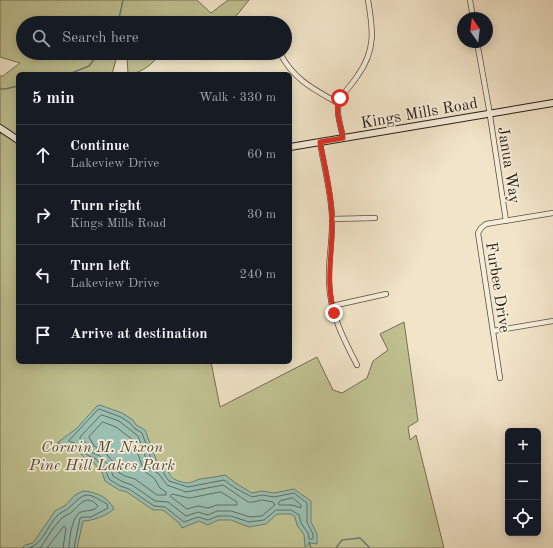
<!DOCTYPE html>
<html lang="en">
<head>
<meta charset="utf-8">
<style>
	:root { --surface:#171b24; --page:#242831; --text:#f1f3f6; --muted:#9ea1a6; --line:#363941 }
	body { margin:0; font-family:"Old Standard TT",serif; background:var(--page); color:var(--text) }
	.controls { position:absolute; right:12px; bottom:12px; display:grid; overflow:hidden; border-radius:6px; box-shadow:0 2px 10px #0003 }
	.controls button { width:36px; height:36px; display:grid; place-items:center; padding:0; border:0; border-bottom:1px solid var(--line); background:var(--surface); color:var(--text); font:20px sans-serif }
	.compass { position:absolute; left:457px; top:12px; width:36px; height:36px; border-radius:50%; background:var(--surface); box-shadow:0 2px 10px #0003; rotate:346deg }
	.stop { position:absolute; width:12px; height:12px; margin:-9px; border:3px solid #d93025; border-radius:50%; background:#fff }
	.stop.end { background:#d93025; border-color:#fff; box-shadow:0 1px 4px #0008 }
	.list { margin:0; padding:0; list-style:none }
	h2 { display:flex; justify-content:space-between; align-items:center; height:52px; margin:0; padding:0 16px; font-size:17px }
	h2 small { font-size:13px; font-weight:400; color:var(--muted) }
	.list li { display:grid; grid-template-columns:26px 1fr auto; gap:12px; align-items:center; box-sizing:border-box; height:60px; padding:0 16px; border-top:1px solid var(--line) }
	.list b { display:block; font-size:15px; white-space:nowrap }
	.list p { margin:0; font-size:13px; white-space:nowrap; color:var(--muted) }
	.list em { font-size:13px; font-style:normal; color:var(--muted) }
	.icon { flex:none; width:22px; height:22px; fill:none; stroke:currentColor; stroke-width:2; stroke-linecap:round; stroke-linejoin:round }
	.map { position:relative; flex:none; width:553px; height:548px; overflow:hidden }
	.search { position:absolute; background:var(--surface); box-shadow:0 2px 10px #0003; left:16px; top:16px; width:276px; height:44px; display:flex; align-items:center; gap:10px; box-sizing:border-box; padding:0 14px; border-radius:22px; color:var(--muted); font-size:15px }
	.panel { position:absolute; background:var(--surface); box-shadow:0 2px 10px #0003; left:16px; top:72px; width:276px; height:292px; border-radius:6px }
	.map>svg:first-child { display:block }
	.green { fill:#c0c292; stroke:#737052 }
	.water { fill:#9bbfb1; stroke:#6c7e71 }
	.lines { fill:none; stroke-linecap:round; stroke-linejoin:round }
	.shore { stroke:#606e61; stroke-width:1 }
	.stream { stroke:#6c7e71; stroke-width:1.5 }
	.street-casing { stroke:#594f3f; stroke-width:6 }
	.secondary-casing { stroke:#261d11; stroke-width:8 }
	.street { stroke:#f6eddb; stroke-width:4.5 }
	.secondary { stroke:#f6eddb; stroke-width:6 }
	.route { stroke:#d93025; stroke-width:5 }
	.labels { text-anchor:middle; stroke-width:3.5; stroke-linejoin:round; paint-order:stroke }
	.street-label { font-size:16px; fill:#261d11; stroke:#f6eddb }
	.park-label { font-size:16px; font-style:italic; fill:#544f38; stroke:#f6eddb }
</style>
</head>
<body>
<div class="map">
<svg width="553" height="548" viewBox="0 0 553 548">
	<rect width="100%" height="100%" fill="#f1e4c8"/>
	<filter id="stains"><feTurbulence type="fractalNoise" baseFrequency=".005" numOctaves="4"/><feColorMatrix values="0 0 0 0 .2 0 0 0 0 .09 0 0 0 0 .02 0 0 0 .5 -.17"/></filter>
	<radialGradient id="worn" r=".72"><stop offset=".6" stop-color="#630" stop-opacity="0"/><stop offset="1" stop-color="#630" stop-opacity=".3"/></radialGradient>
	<g class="green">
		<path d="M 0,0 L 197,0 L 211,13 L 228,0 L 249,0 L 237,15 L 225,23 L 23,23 L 23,53 L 160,53 C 154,64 140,74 128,74 L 127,57 L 117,56 L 112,74 L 18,74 L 18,140 L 0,129 L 0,76 L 3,76 L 20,63 L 0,57 Z"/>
		<path d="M 1,132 L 18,144 L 18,362 L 211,362 L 220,407 L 317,357 L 333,390 L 342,393 L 367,378 L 373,361 L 388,350 L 380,334 L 404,322 L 418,421 L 408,427 L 410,440 L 416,435 L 444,548 L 0,548 L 0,136 Z"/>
	</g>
	<g class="water">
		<path d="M 100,405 L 122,413 L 133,420 L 136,425 L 145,430 L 157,462 L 160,464 L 165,461 L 167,463 C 167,477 174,481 187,483 C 191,483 196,480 200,479 C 208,478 216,477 225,475 L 237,484 L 252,493 L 262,491 L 274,493 L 294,489 L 311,501 L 311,522 L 317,534 L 317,544 L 310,543 L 305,547 L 304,535 L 297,525 L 295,517 L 291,514 L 277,514 L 266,524 L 249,527 L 231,520 L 218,520 L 208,525 L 199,521 L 182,528 L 178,522 L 163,510 L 153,510 L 127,492 L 119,490 L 105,481 L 102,472 L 93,462 L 87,460 L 81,454 L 79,449 L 57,443 L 77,428 L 97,406 Z"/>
		<path d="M 83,491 C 96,492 108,497 114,509 C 108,515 92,521 83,521 L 77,548 L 22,548 L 25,545 L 33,543 L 55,511 L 66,505 L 75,495 Z"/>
	</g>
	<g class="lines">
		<g class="shore">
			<path d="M 99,409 L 121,417 L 130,423 L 134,428 L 142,433 L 153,464 L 158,467 L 163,468 L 164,474 L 169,481 L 188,487 L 224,480 L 235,488 L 252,497 L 262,495 L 274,497 L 294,493 L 307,503 L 307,522 L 313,534 L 313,539 L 309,539 L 308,533 L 301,523 L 299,515 L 291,510 L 276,510 L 264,520 L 249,522 L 231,516 L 218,516 L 208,520 L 198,517 L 184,522 L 165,507 L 154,506 L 129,489 L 120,486 L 109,479 L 105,469 L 96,459 L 89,456 L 84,452 L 82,446 L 69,441 Z"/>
			<path d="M 102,415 L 119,421 L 138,436 L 149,467 L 152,470 L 158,473 L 167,485 L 186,492 L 223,485 L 248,502 L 253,502 L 262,500 L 273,502 L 275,505 L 262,516 L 250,517 L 231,511 L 217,511 L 208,515 L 198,512 L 186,516 L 168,502 L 155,501 L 132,485 L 123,482 L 113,476 L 110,467 L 100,456 L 91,452 L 86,443 L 80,439 L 80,437 L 100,416 Z"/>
			<path d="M 103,422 L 116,427 L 133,440 L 144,471 L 154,478 L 160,488 L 166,492 L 166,495 L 157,495 L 135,479 L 125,476 L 118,472 L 114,463 L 103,450 L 94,446 L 89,437 Z"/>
			<path d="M 221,492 L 237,502 L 237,505 L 217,505 L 208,508 L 198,506 L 187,509 L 170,496 L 172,494 L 189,498 Z"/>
			<path d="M 293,498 L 301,505 L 301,508 L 292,505 L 280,505 L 278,504 L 280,501 Z"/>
			<path d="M 29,548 C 43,544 47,526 57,516 C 60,512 66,511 70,507 C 87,490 87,493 107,504 L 108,508 L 91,517 L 83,517 L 80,518 L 74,548"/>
			<path d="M 40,548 C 47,539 52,528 60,520 C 63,516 69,515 73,511 C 81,503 87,494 98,506 C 93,512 87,510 81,512 C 72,515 69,540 69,548"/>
			<path d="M 47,548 L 64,526 L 66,528 L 63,548"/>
		</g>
		<g class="stream">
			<path d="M 118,23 L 123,0"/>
			<path d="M 69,74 L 89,66 L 99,53"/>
			<path d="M 0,89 L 5,89 L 18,86"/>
			<path d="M 309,542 L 311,548"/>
			<path d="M 336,548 L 342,540 L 360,538 L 370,548"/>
		</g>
		<defs>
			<g id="street">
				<path d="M 470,0 L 473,18"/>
				<path d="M 477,42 L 489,109 L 506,221"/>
				<path d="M 280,53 C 293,79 313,89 338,103"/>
				<path d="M 343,138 C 341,125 334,110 341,98 C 346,90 353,83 358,75 C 376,50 373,29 368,0"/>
				<path d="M 320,142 C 324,167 331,192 332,217 C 333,239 328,260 329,282 C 330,313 343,338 357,365"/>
				<path d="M 332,219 L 375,218"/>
				<path d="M 332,306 L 386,294"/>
				<path d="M 493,331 L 553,321"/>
				<path d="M 500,378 L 478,233 L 481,228 L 486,224 L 553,213"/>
			</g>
			<g id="secondary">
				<path d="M 0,128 L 18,140"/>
				<path d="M 290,147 L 553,103"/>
			</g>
		</defs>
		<use href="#street" class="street-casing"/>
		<use href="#secondary" class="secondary-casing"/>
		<use href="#street" class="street"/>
		<use href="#secondary" class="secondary"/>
	</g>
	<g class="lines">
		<path class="route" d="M 334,313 C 325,279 333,254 332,221 C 332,195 325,168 320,142 L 343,138 C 341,125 334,110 340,98"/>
	</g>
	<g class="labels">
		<g class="street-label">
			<text transform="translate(419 112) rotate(-10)" y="6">Kings Mills Road</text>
			<text transform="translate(510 165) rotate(81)" y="6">Janua Way</text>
			<text transform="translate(499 287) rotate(81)" y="6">Furbee Drive</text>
		</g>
		<g class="park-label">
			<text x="102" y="452">Corwin M. Nixon<tspan x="102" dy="18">Pine Hill Lakes Park</tspan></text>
		</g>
	</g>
	<rect width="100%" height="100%" filter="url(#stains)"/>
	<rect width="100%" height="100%" fill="url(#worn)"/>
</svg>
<div class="controls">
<button>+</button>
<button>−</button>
<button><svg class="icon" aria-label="locate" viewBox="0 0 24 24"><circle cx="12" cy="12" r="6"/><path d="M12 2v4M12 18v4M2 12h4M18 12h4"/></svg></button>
</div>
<svg class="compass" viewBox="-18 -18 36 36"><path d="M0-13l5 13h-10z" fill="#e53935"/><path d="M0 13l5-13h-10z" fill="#9ea1a6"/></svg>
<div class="stop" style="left:340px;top:98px"></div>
<div class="stop end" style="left:334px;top:313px"></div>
<div class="search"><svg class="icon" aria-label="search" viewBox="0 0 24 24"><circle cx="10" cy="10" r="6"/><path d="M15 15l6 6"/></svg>Search here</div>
<section class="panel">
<h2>5 min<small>Walk · 330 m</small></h2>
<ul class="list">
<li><svg class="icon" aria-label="ahead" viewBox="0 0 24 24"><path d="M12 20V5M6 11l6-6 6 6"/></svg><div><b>Continue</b><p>Lakeview Drive</p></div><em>60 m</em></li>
<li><svg class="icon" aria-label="right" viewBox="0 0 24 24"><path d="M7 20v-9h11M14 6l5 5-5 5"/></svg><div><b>Turn right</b><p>Kings Mills Road</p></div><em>30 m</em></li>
<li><svg class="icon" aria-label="left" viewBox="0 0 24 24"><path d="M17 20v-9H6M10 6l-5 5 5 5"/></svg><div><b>Turn left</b><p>Lakeview Drive</p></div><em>240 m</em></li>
<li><svg class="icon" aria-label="arrive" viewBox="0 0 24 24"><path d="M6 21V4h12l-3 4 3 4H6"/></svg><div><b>Arrive at destination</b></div></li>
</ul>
</section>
</div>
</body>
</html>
